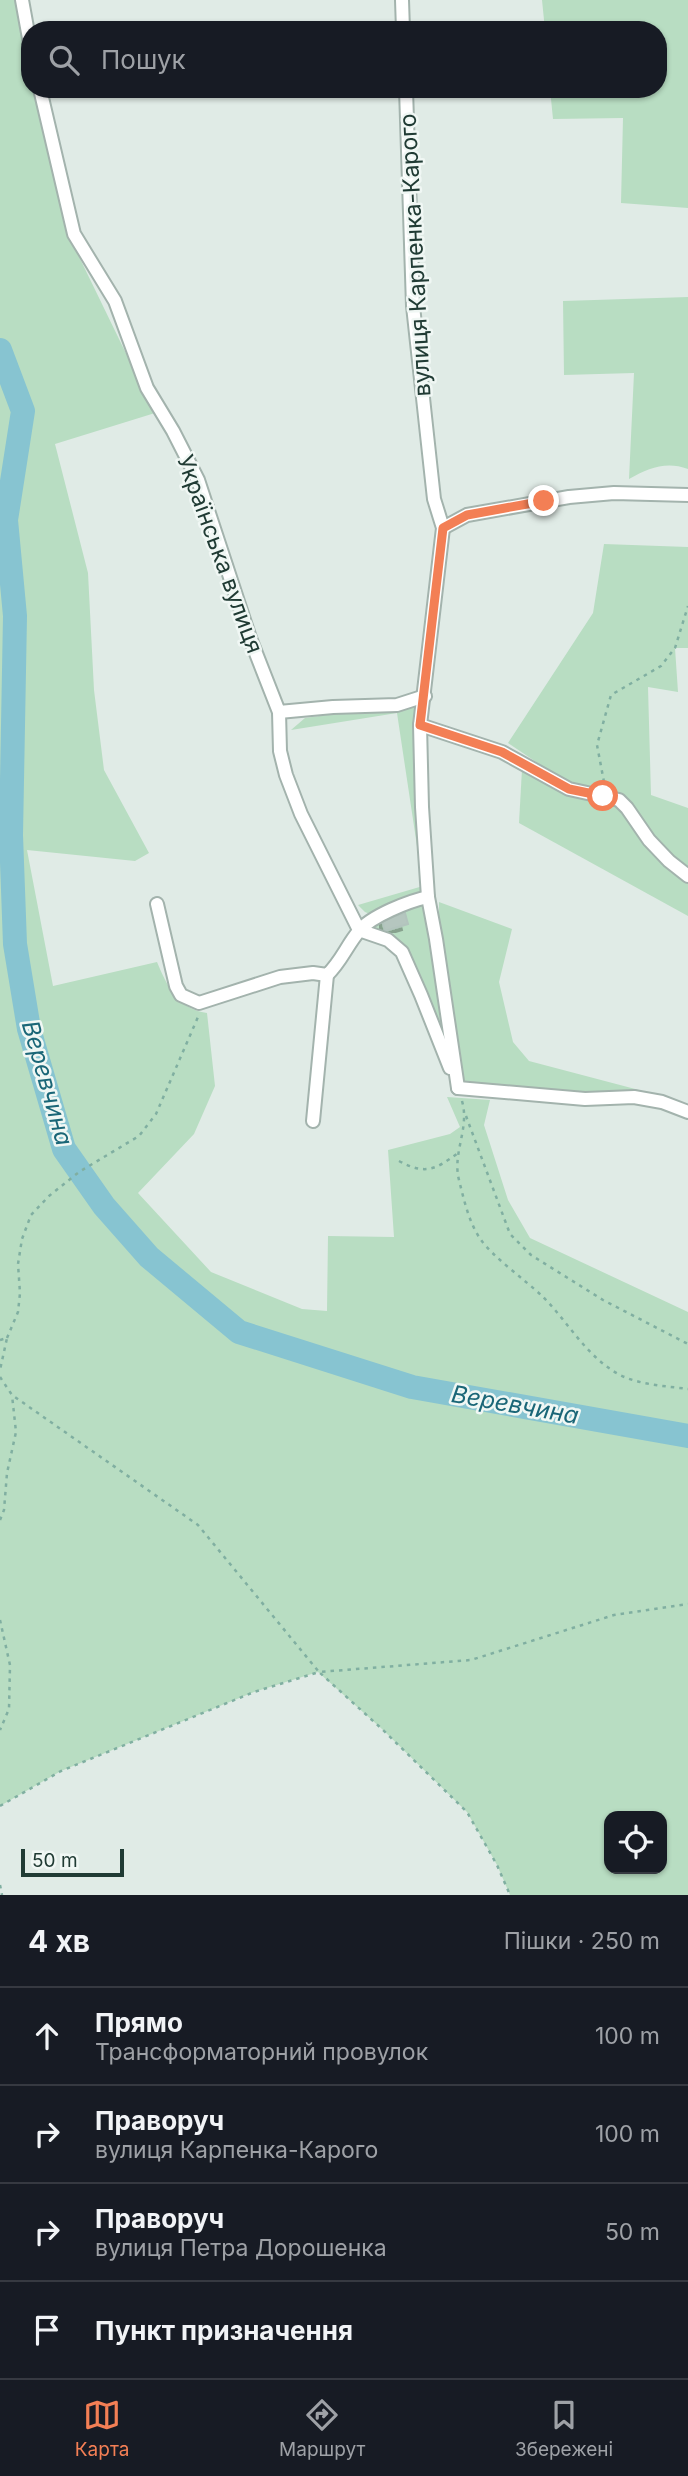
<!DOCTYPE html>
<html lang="uk">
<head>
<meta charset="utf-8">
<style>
	:root { --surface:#171b24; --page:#20242c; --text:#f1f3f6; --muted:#9ea1a6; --line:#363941; --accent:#f37f55 }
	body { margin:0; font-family:Inter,sans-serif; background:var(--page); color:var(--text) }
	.controls { position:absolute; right:21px; bottom:21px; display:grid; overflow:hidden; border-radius:14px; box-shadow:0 2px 5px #0004 }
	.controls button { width:63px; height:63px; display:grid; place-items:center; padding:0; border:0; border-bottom:2px solid var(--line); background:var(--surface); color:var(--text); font:35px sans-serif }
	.scale { position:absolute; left:21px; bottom:18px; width:103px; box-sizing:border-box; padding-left:7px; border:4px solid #203b34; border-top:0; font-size:19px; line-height:24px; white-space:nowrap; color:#203b34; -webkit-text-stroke:5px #f0f7f4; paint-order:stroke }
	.stop { position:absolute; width:21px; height:21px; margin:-16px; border:5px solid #f37f55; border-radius:50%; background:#fff }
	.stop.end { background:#f37f55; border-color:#fff; box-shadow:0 2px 7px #0008 }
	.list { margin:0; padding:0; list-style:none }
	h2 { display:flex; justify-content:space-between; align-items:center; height:91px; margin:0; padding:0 28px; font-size:30px }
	h2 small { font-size:23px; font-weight:400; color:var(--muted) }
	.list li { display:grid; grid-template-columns:46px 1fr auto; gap:21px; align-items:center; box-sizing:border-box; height:98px; padding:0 28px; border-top:2px solid var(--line) }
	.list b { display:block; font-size:26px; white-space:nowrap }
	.list p { margin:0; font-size:23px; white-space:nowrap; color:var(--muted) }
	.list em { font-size:23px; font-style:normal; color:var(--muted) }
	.icon { flex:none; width:38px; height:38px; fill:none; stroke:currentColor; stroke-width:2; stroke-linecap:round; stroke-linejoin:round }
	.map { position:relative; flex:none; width:688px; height:1895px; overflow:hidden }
	.search { position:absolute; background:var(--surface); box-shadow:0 2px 5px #0004; left:21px; right:21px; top:21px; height:77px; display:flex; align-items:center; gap:18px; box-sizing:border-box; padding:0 24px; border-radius:28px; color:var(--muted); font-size:26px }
	.sheet { height:483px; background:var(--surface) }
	nav { display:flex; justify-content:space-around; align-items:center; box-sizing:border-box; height:98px; border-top:2px solid var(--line); background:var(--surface); font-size:19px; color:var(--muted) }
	nav a { display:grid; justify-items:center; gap:4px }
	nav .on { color:var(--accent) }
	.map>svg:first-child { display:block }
	.green { fill:#b8ddc2; fill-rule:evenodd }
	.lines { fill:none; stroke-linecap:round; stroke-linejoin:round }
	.river { stroke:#87c4d1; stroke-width:24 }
	.building { fill:#b5c6bf; stroke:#b2c4bd; stroke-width:2; filter:url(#shadow) }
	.minor-casing { stroke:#a3b3ad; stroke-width:16 }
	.path { stroke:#80afa1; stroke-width:2.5; stroke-dasharray:3.5 5; stroke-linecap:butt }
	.minor { stroke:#fff; stroke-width:12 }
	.route { stroke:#f37f55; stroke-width:9 }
	.labels { text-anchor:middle; stroke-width:5; stroke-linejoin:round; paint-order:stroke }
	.street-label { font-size:23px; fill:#203b34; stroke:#f0f7f4 }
	.water-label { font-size:24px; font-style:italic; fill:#1a6677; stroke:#f0f7f4 }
</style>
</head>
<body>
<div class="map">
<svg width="688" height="1895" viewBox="0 0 688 1895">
	<defs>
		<filter id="shadow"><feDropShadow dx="-6" dy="6" stdDeviation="0" flood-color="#0004"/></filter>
	</defs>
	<rect width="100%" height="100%" fill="#e0ebe6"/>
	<g class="green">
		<path d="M 0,0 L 16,0 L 30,64 L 30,89 L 35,89 L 67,232 L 155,413 L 55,444 L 88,573 L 94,690 L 104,770 L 149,853 L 135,861 L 27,850 L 53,986 L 157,962 C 167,986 178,1009 207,1013 L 215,1086 L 194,1134 L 138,1193 L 211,1272 L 302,1309 L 327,1311 L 328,1236 L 394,1237 L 388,1150 L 450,1134 L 460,1127 L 447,1097 L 490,1100 L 484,1125 L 508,1200 L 530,1238 L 688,1312 L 688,1895 L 510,1895 L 497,1865 L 467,1812 L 382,1729 L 318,1672 L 254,1692 L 61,1771 L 0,1806 ZM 609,1816 L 662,1816 L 662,1869 L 609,1869 Z"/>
		<path d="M 542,0 L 688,0 L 688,208 L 621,203 L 623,118 L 553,119 L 550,89 L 658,89 L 658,30 L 545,30 Z"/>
		<path d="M 688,297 L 688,469 C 666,461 649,468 629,479 L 634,373 L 564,375 L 563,301 Z"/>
		<path d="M 604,544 L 688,547 L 688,648 L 675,648 L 678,692 L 648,687 L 651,795 L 688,808 L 688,869 L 666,853 L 626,800 L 563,780 L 508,743 L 593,613 Z"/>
		<path d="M 419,702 L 423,886 L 422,894 L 372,915 L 365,912 L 358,905 L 423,886 L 397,713 L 291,730 L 305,718 Z"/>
		<path d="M 522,769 L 614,804 L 626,811 L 688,882 L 688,916 L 519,823 Z"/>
		<path d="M 425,899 L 452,1068 L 406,953 L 366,928 Z"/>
		<path d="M 439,902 L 512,929 L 499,982 L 513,1042 L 529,1061 L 639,1090 L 580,1094 L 462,1086 L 439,920 Z"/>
	</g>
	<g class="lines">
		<path class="river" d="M 0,350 L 23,411 L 6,520 L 15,616 L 11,835 L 15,944 L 29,1029 L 64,1149 L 104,1206 L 149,1257 L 239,1332 L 412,1387 L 688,1436"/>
	</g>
	<path class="building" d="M 405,913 L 408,924 L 385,931 L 382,920 Z"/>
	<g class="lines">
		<defs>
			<g id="minor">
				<path d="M 22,0 L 30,44"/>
				<path d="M 402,0 L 403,30"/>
				<path d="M 40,89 L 74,234 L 115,301 L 147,388 L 173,431 L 198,480 L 250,638 L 279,712 L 280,751 L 286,775 L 301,814 L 359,930"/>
				<path d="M 406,89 L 413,306 L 434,499 L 443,528 L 420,725 L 422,807 L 428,897 L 436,939 L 458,1088"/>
				<path d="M 443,528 L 467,515 L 569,497 L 614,493 L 688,495"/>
				<path d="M 279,712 L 333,707 L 397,705 L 425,696"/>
				<path d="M 420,725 L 502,752 L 569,789 L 619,800 L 627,808 L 649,840 L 669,861 L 688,876"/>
				<path d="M 157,904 L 176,986 L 181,995 L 199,1003 L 280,977 L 313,973 L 327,975 C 341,962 347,945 359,931 C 371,916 409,901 428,897"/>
				<path d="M 359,930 L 388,940 L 402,952 L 421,995 L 450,1068"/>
				<path d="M 458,1088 L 585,1099 L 634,1097 L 662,1102 L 688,1112"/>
				<path d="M 313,1121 L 327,975"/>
			</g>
		</defs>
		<use href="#minor" class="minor-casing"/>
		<g class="path">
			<path d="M 604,782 L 597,745 L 611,695 L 661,666 L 675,648 L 688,606"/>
			<path d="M 462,1101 C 470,1128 452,1153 459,1180 C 464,1200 469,1223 481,1240 C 493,1257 525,1280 541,1295 C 568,1321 585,1356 620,1375 C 640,1385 666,1386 688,1389"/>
			<path d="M 466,1116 L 510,1234 L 531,1255 L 603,1300 L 688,1344"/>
			<path d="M 399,1161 C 425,1175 435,1170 458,1153"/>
			<path d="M 7,1338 L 18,1312 L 20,1293 L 18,1264 L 22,1239 L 31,1215 L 49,1196 L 79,1172 L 139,1136 L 156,1114 L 198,1017"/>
			<path d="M 0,1340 L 7,1338 L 0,1370"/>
			<path d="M 0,1377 L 12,1395 L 198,1525 L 319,1672 L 471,1660 L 614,1615 L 688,1604"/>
			<path d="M 0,1520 L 4,1510 L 7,1473 L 16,1432 L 12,1395"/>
			<path d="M 0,1620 L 10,1665 L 9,1709 L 0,1730"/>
			<path d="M 0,1806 L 61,1771 L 254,1692 L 319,1672 L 382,1729 L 467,1812 L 497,1865 L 510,1895"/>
			<path d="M 0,1885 L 2,1895"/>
		</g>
		<use href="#minor" class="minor"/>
	</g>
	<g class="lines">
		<path class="route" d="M 544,501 L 467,515 L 443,528 L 420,725 L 502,752 L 569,789 L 603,796"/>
	</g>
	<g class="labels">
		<g class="street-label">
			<text transform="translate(415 255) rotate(-93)" y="8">вулиця Карпенка-Карого</text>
			<text transform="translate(220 554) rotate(70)" y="8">Українська вулиця</text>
		</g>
		<g class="water-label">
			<text transform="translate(47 1083) rotate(74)" y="8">Веревчина</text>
			<text transform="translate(515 1405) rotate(10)" y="8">Веревчина</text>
		</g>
	</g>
</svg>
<div class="controls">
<button><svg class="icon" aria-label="locate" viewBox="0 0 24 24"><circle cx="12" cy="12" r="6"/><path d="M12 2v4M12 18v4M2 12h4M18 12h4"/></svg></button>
</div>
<div class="scale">50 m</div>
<div class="stop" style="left:603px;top:796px"></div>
<div class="stop end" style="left:544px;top:501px"></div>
<div class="search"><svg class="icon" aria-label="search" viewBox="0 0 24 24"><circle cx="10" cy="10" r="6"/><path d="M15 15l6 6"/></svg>Пошук</div>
</div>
<section class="sheet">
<h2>4 хв<small>Пішки · 250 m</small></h2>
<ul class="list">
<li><svg class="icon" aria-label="ahead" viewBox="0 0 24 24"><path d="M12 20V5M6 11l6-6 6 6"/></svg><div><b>Прямо</b><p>Трансформаторний провулок</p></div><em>100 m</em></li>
<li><svg class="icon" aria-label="right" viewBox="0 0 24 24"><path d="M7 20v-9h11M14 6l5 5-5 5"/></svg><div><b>Праворуч</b><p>вулиця Карпенка-Карого</p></div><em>100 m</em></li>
<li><svg class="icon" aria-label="right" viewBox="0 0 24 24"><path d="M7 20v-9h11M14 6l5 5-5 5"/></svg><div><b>Праворуч</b><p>вулиця Петра Дорошенка</p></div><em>50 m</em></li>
<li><svg class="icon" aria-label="arrive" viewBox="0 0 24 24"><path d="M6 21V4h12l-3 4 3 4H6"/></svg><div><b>Пункт призначення</b></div></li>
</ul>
</section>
<nav>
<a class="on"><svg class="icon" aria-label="map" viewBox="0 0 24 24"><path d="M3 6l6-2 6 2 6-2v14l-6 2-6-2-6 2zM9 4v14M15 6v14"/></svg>Карта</a>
<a><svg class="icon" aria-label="directions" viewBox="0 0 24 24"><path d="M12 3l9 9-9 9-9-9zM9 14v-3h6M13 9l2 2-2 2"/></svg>Маршрут</a>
<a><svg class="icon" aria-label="saved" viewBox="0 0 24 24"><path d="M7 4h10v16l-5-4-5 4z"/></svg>Збережені</a>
</nav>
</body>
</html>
